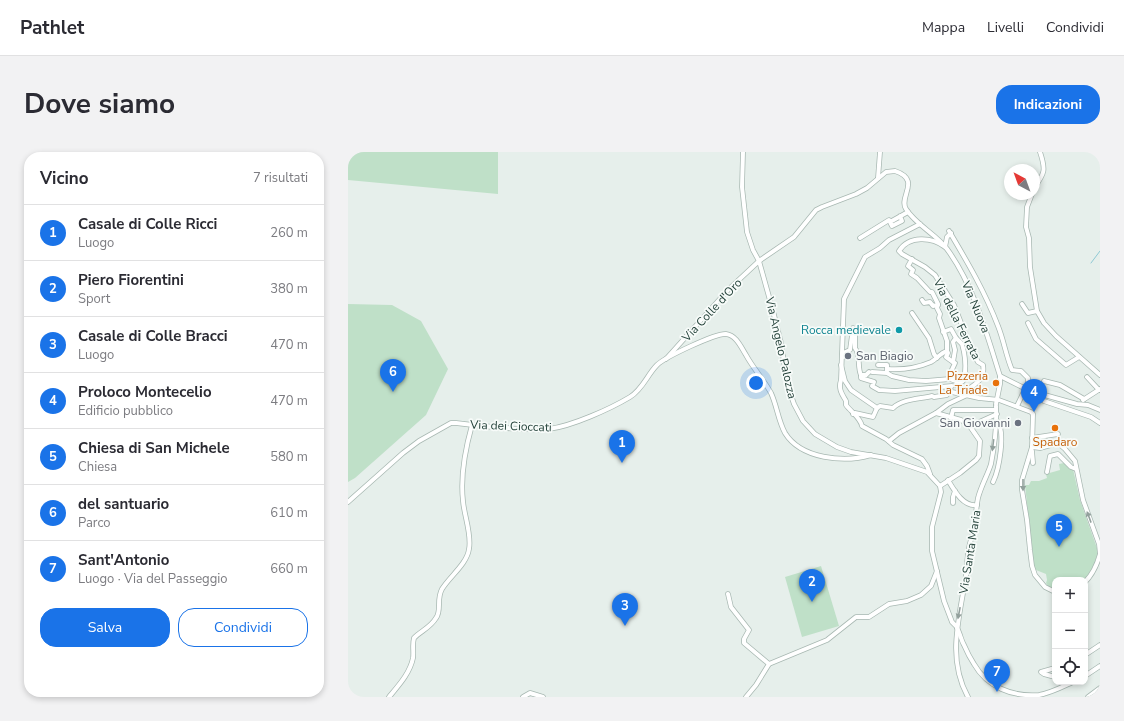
<!DOCTYPE html>
<html lang="it">
<head>
<meta charset="utf-8">
<style>
	:root { --surface:#fff; --page:#f2f2f3; --text:#2b2b33; --muted:#7c7c81; --line:#e1e1e2; --accent:#1a73e8 }
	body { margin:0; font-family:"Nunito Sans",sans-serif; background:var(--page); color:var(--text) }
	.controls { position:absolute; right:12px; bottom:12px; display:grid; overflow:hidden; border-radius:8px; box-shadow:0 2px 6px #0003 }
	.controls button { width:36px; height:36px; display:grid; place-items:center; padding:0; border:0; border-bottom:1px solid var(--line); background:var(--surface); color:var(--text); font:20px sans-serif }
	.compass { position:absolute; left:656px; top:12px; width:36px; height:36px; border-radius:50%; background:var(--surface); box-shadow:0 2px 6px #0003; rotate:319deg }
	.you { position:absolute; left:408px; top:231px; width:14px; height:14px; margin:-10px; border:3px solid #fff; border-radius:50%; background:#1a73e8; box-shadow:0 0 0 6px #1a73e833 }
	.badge { display:grid; place-items:center; width:26px; height:26px; border-radius:50%; background:var(--accent); color:#fff; font-size:13px; font-weight:700 }
	.pin { position:absolute; translate:-50% -33px; filter:drop-shadow(0 1px 2px #0008) }
	.pin::after { content:''; position:absolute; top:21px; width:14px; height:12px; background:inherit; clip-path:polygon(0 0,100% 0,50% 100%) }
	.list { margin:0; padding:0; list-style:none }
	h2 { display:flex; justify-content:space-between; align-items:center; height:52px; margin:0; padding:0 16px; font-size:17px }
	h2 small { font-size:13px; font-weight:400; color:var(--muted) }
	.list li { display:grid; grid-template-columns:26px 1fr auto; gap:12px; align-items:center; box-sizing:border-box; height:56px; padding:0 16px; border-top:1px solid var(--line) }
	.list b { display:block; font-size:15px; white-space:nowrap }
	.list p { margin:0; font-size:13px; white-space:nowrap; color:var(--muted) }
	.list em { font-size:13px; font-style:normal; color:var(--muted) }
	.actions { display:flex; gap:8px; padding:12px 16px }
	.actions a { flex:1; padding:9px 0; border:1px solid var(--accent); border-radius:16px; text-align:center; font-size:14px; color:var(--accent) }
	.actions .main { background:var(--accent); color:#fff }
	.icon { flex:none; width:22px; height:22px; fill:none; stroke:currentColor; stroke-width:2; stroke-linecap:round; stroke-linejoin:round }
	.map { position:relative; flex:none; width:752px; height:545px; overflow:hidden; border-radius:16px }
	header { display:flex; align-items:center; gap:24px; box-sizing:border-box; height:56px; padding:0 20px; background:var(--surface); border-bottom:1px solid var(--line) }
	header strong { font-size:19px }
	nav { display:flex; gap:22px; margin-inline-start:auto; font-size:14px }
	.intro { display:flex; align-items:center; justify-content:space-between; box-sizing:border-box; height:96px; padding:0 24px }
	h1 { margin:0; font-size:28px }
	.button { padding:10px 18px; border-radius:16px; background:var(--accent); color:#fff; font-size:14px; font-weight:700 }
	main { display:flex; gap:24px; padding:0 24px }
	aside { flex:1; background:var(--surface); border-radius:16px; box-shadow:0 2px 6px #0003 }
	.map>svg:first-child { display:block }
	.green { fill:#bfe0c8 }
	.lines { fill:none; stroke-linecap:round; stroke-linejoin:round }
	.stream { stroke:#8ec9d4; stroke-width:1 }
	.minor-casing { stroke:#a8b8b2; stroke-width:5.5 }
	.minor { stroke:#fff; stroke-width:4 }
	.oneway { fill:#92a09c }
	.culture-dot { fill:#0f9aa8; stroke:#f7fbf9; stroke-width:1.5 }
	.worship-dot { fill:#6b7280; stroke:#f7fbf9; stroke-width:1.5 }
	.food-dot { fill:#e8710a; stroke:#f7fbf9; stroke-width:1.5 }
	.labels { text-anchor:middle; stroke-width:3.5; stroke-linejoin:round; paint-order:stroke }
	.street-label { font-size:12px; fill:#24423a; stroke:#f7fbf9 }
	.culture-label { font-size:12px; fill:#0d838f; stroke:#f7fbf9; text-anchor:end }
	.worship-label { font-size:12px; fill:#5b616d; stroke:#f7fbf9; text-anchor:start }
	.food-label { font-size:12px; fill:#c56008; stroke:#f7fbf9; text-anchor:end }
</style>
</head>
<body>
<header>
<strong>Pathlet</strong>
<nav><a>Mappa</a><a>Livelli</a><a>Condividi</a></nav>
</header>
<div class="intro"><h1>Dove siamo</h1><a class="button">Indicazioni</a></div>
<main>
<aside>
<h2>Vicino<small>7 risultati</small></h2>
<ul class="list">
<li><span class="badge">1</span><div><b>Casale di Colle Ricci</b><p>Luogo</p></div><em>260 m</em></li>
<li><span class="badge">2</span><div><b>Piero Fiorentini</b><p>Sport</p></div><em>380 m</em></li>
<li><span class="badge">3</span><div><b>Casale di Colle Bracci</b><p>Luogo</p></div><em>470 m</em></li>
<li><span class="badge">4</span><div><b>Proloco Montecelio</b><p>Edificio pubblico</p></div><em>470 m</em></li>
<li><span class="badge">5</span><div><b>Chiesa di San Michele</b><p>Chiesa</p></div><em>580 m</em></li>
<li><span class="badge">6</span><div><b>del santuario</b><p>Parco</p></div><em>610 m</em></li>
<li><span class="badge">7</span><div><b>Sant'Antonio</b><p>Luogo · Via del Passeggio</p></div><em>660 m</em></li>
</ul>
<div class="actions"><a class="main">Salva</a><a>Condividi</a></div>
</aside>
<div class="map">
<svg width="752" height="545" viewBox="0 0 752 545">
	<rect width="100%" height="100%" fill="#e6efeb"/>
	<g class="green">
		<path d="M 0,0 L 150,0 L 150,42 L 0,28 Z"/>
		<path d="M 0,152 L 44,153 L 73,169 L 100,217 L 78,263 L 7,326 L 0,330 Z"/>
		<path d="M 716,311 L 722,317 L 725,317 L 732,348 L 750,399 L 746,415 L 736,428 L 707,428 L 707,438 L 700,434 L 698,431 L 699,428 L 698,422 L 688,418 L 686,415 L 677,333 L 681,333 L 683,329 L 691,329 L 699,326 L 698,322 L 712,318 L 711,312 Z"/>
		<path d="M 473,414 L 491,474 L 454,485 L 437,425 Z"/>
	</g>
	<g class="lines">
		<path class="stream" d="M 743,111 L 752,99"/>
		<defs>
			<g id="minor">
				<path d="M 395,0 L 394,35 L 399,80 L 405,98 L 411,109 L 425,159 L 433,191 L 440,235 L 446,252 L 455,269 L 467,282 L 489,295 L 503,300 L 538,306 L 579,320 L 592,334"/>
				<path d="M 530,26 L 532,0"/>
				<path d="M 686,36 C 697,21 698,18 692,0"/>
				<path d="M 684,42 L 679,55 L 678,75 L 681,86 L 682,115 L 689,159 L 696,171 L 708,184 L 752,223"/>
				<path d="M 552,64 L 554,69 L 544,74 L 542,70 L 560,60"/>
				<path d="M 572,72 L 541,88 L 532,96 L 517,105 L 496,147 L 493,228 C 490,237 494,242 498,249 L 498,253 C 503,260 512,265 514,274 L 538,287 L 545,293 L 574,307 L 579,314 L 582,322"/>
				<path d="M 601,79 C 620,111 637,140 650,174 C 656,189 658,204 664,218 L 673,219 L 680,226 L 680,231 L 669,254"/>
				<path d="M 603,81 L 599,85 L 597,95 C 584,85 561,83 551,99 L 554,102 L 577,115 L 587,123 L 606,153 L 624,199 L 630,210 L 635,213 C 638,229 624,234 613,242"/>
				<path d="M 512,86 L 541,68 L 542,69"/>
				<path d="M 564,107 L 560,114 L 565,118 L 563,122 L 569,126 L 582,140 L 584,140 L 590,152 L 589,156 L 592,162 L 591,166 L 599,189 L 599,199 L 600,201 L 598,205 L 605,210"/>
				<path d="M 574,148 L 576,151 L 582,150 L 585,154 L 590,153"/>
				<path d="M 674,152 L 680,161 L 689,159"/>
				<path d="M 564,161 L 581,186 L 586,202 L 589,206"/>
				<path d="M 680,171 L 688,187 L 718,213 L 731,205"/>
				<path d="M 595,180 L 603,177 L 608,186 L 614,192 C 617,202 618,210 617,221 L 619,223 L 615,229 L 608,233"/>
				<path d="M 495,205 L 495,201 L 502,198 L 505,176 L 507,183 L 507,196 C 513,203 509,215 513,223"/>
				<path d="M 318,207 L 380,138 L 411,109 L 446,85 L 468,58 L 474,55 L 508,42 L 519,36 L 538,20 L 547,19 C 574,28 550,45 558,57 C 568,73 588,82 599,97 C 626,134 638,180 652,224 L 682,239 L 729,252 L 740,253 L 752,258"/>
				<path d="M 493,213 L 497,229 L 503,238 L 529,256 L 532,254 L 545,256 C 554,247 572,247 584,244 L 586,245 L 599,243 L 599,240 L 602,238 L 604,240 L 631,246 L 651,248 L 683,260 L 685,262 L 684,295 L 674,328 L 674,338 L 679,368 L 682,398 L 684,414 L 687,423 L 697,435 L 707,440"/>
				<path d="M 530,213 L 539,213 L 539,219"/>
				<path d="M 540,217 C 555,218 569,216 583,210 C 589,207 592,201 599,199"/>
				<path d="M 521,220 L 518,223 L 513,223 L 513,226 L 526,230 L 524,234 L 531,238 L 547,239 L 604,234"/>
				<path d="M 524,220 L 539,221 L 544,224 L 561,228 L 578,229 L 602,227 L 608,229 L 609,233"/>
				<path d="M 739,225 L 751,238"/>
				<path d="M 602,227 L 601,224 L 607,211 L 605,210 L 607,198 L 605,190 L 608,186"/>
				<path d="M 696,229 L 712,233 L 736,247"/>
				<path d="M 684,240 L 696,249 L 743,265 L 752,271"/>
				<path d="M 735,248 L 752,237"/>
				<path d="M 648,252 L 652,232 L 652,224"/>
				<path d="M 588,261 L 613,268 L 621,273 L 629,271 L 649,262"/>
				<path d="M 505,262 L 507,261 L 525,265 L 529,256"/>
				<path d="M 603,266 L 605,258 L 648,258"/>
				<path d="M 684,286 L 710,282"/>
				<path d="M 541,289 L 551,281 L 588,261 L 600,252 L 619,243"/>
				<path d="M 684,295 L 692,296 L 710,291 L 717,297 L 727,309 L 735,348 L 751,392 L 752,402"/>
				<path d="M 684,299 L 685,311"/>
				<path d="M 699,320 L 702,304 L 710,302 L 723,315 L 728,317"/>
				<path d="M 600,328 C 606,338 615,355 629,353"/>
				<path d="M 645,330 C 651,318 658,280 649,269"/>
				<path d="M 0,350 L 55,301 L 71,289 L 103,271 L 108,271 C 130,274 151,276 174,277 C 183,277 192,278 201,277 C 224,274 262,257 282,245 C 295,237 299,223 309,213 C 317,205 368,181 378,182 C 388,183 393,195 398,203 C 405,216 416,228 423,241 C 429,254 430,268 437,281 C 453,307 496,311 523,303"/>
				<path d="M 605,351 L 605,345 L 607,339"/>
				<path d="M 737,430 C 745,422 749,413 752,402"/>
				<path d="M 380,442 L 383,455 L 401,478 L 396,487 L 396,491 L 421,512"/>
				<path d="M 609,475 L 604,470 L 596,449 L 584,399 L 584,375 L 593,340 L 592,334 L 612,321 L 628,308 L 631,304 L 632,289 L 621,273"/>
				<path d="M 609,476 C 612,481 613,488 616,493 C 619,500 622,506 626,512 C 639,535 664,545 691,543 C 703,541 714,535 725,530"/>
				<path d="M 737,503 L 752,493"/>
				<path d="M 707,516 L 693,520 L 696,522 L 707,525"/>
				<path d="M 737,524 L 752,514"/>
				<path d="M 41,545 C 51,533 62,521 65,506 C 66,499 64,493 66,486 C 73,479 83,475 88,466 C 94,458 88,448 94,437 C 102,424 119,412 121,397 C 124,383 116,363 115,349 C 112,323 117,298 124,273"/>
				<path d="M 175,545 L 182,541 L 195,545"/>
				<path d="M 398,545 L 408,533 L 421,512 L 479,488 L 508,465 L 521,465 L 541,452 L 559,449 L 573,443 L 583,434 L 589,419"/>
				<path d="M 620,545 C 598,505 612,465 618,423 C 619,415 619,405 621,396 C 622,388 626,381 627,373 C 628,364 628,355 630,346 C 633,334 640,322 643,312 C 646,296 649,271 648,254"/>
				<path d="M 740,545 L 752,536"/>
			</g>
		</defs>
		<use href="#minor" class="minor-casing"/>
		<use href="#minor" class="minor"/>
	</g>
	<defs><path id="oneway-solid" d="M-6-.8H1V-3.2L6.5 0L1 3.2V.8H-6Z"/></defs>
	<g class="oneway">
		<use href="#oneway-solid" transform="translate(645 293) rotate(97)"/>
		<use href="#oneway-solid" transform="translate(675 333) rotate(90)"/>
		<use href="#oneway-solid" transform="translate(741 365) rotate(-110)"/>
		<use href="#oneway-solid" transform="translate(611 461) rotate(101)"/>
	</g>
	<circle class="culture-dot" cx="551" cy="178" r="4"/>
	<g class="worship-dot">
		<circle cx="500" cy="204" r="4"/>
		<circle cx="670" cy="271" r="4"/>
	</g>
	<g class="food-dot">
		<circle cx="648" cy="231" r="4"/>
		<circle cx="707" cy="276" r="4"/>
	</g>
	<g class="labels">
		<g class="street-label">
			<text transform="translate(628 155) rotate(67)" y="4">Via Nuova</text>
			<text transform="translate(364 158) rotate(-47)" y="4">Via Colle d'Oro</text>
			<text transform="translate(609 167) rotate(63)" y="4">Via della Ferrata</text>
			<text transform="translate(433 196) rotate(77)" y="4">Via Angelo Palozza</text>
			<text transform="translate(163 274) rotate(2)" y="4">Via dei Cioccati</text>
			<text transform="translate(622 400) rotate(-81)" y="4">Via Santa Maria</text>
		</g>
		<g class="culture-label">
			<text x="543" y="182">Rocca medievale</text>
		</g>
		<g class="worship-label">
			<text x="508" y="208">San Biagio</text>
			<text x="662" y="275" text-anchor="end">San Giovanni</text>
		</g>
		<g class="food-label">
			<text x="640" y="228">Pizzeria<tspan x="640" dy="14">La Triade</tspan></text>
			<text x="707" y="294" text-anchor="middle">Spadaro</text>
		</g>
	</g>
</svg>
<div class="controls">
<button>+</button>
<button>−</button>
<button><svg class="icon" aria-label="locate" viewBox="0 0 24 24"><circle cx="12" cy="12" r="6"/><path d="M12 2v4M12 18v4M2 12h4M18 12h4"/></svg></button>
</div>
<svg class="compass" viewBox="-18 -18 36 36"><path d="M0-13l5 13h-10z" fill="#e53935"/><path d="M0 13l5-13h-10z" fill="#7c7c81"/></svg>
<div class="you"></div>
<div class="pin badge" style="left:274px;top:311px">1</div>
<div class="pin badge" style="left:464px;top:450px">2</div>
<div class="pin badge" style="left:277px;top:474px">3</div>
<div class="pin badge" style="left:686px;top:260px">4</div>
<div class="pin badge" style="left:711px;top:395px">5</div>
<div class="pin badge" style="left:45px;top:240px">6</div>
<div class="pin badge" style="left:649px;top:540px">7</div>
</div>
</main>
</body>
</html>
